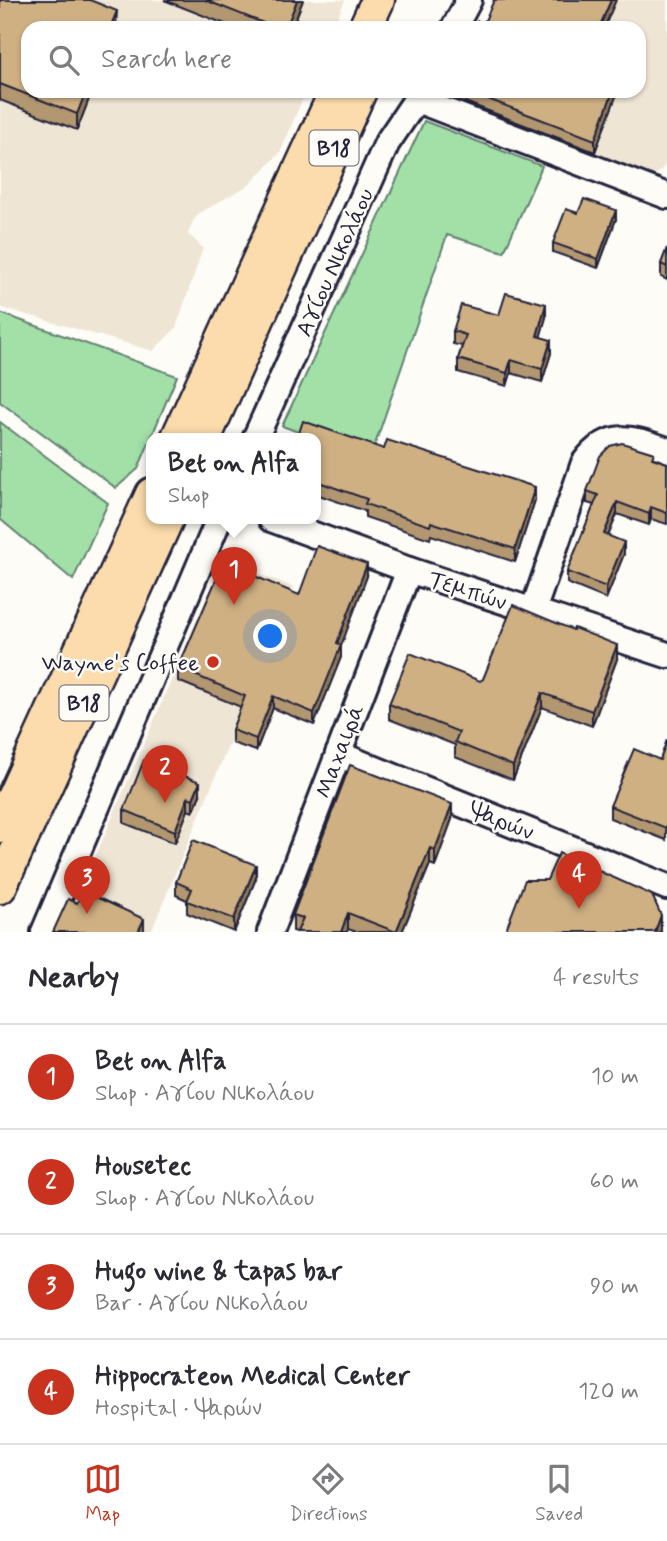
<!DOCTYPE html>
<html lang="en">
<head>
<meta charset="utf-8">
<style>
	:root { --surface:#fff; --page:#f2f2f3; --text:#2b2b33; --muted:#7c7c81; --line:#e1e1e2; --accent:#c8321e }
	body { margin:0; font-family:Mynerve,sans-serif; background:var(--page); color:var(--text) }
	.you { position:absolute; left:271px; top:637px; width:24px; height:24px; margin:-18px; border:5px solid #fff; border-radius:50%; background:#1a73e8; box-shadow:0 0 0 10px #1a73e833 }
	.badge { display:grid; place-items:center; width:46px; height:46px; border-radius:50%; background:var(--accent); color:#fff; font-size:23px; font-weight:700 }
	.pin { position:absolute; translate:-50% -58px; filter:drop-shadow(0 2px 4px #0008) }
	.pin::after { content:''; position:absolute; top:37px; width:24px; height:21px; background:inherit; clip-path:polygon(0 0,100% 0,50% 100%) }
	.popup { position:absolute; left:146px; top:433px; width:175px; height:91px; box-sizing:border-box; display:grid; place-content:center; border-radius:14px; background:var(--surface); filter:drop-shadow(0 2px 5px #0005); font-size:23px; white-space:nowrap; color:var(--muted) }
	.popup b { font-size:26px; color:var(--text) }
	.popup::after { content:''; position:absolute; left:50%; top:100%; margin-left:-14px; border:14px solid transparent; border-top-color:var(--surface) }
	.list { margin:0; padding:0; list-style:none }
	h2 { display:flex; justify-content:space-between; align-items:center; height:91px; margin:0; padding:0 28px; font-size:30px }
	h2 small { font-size:23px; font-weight:400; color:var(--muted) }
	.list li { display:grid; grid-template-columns:46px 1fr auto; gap:21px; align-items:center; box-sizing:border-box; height:105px; padding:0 28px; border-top:2px solid var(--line) }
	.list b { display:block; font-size:26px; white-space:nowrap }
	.list p { margin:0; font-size:23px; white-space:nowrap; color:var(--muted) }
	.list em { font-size:23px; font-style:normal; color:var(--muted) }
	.icon { flex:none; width:38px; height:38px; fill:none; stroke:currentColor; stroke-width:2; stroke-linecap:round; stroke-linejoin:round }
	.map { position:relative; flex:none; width:667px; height:932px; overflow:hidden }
	.search { position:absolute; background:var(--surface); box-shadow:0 2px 5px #0004; left:21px; right:21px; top:21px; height:77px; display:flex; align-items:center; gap:18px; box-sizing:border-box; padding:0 24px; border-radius:21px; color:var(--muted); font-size:26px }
	.sheet { height:511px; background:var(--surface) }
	nav { display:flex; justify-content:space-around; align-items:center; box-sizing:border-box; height:98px; border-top:2px solid var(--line); background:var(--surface); font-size:19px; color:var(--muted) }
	nav a { display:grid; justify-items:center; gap:4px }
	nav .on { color:var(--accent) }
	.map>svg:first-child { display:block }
	.built { fill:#efe5d4 }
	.green { fill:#a2e0a8; stroke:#628172; stroke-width:2 }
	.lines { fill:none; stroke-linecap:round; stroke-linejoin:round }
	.minor-casing { stroke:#22223b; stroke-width:30 }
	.major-casing { stroke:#22223b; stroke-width:37 }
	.minor { stroke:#fdfcf7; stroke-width:24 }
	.major { stroke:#fcdcac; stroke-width:32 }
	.wall { fill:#b29771; stroke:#22223b; stroke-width:2 }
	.shaded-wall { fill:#917b5c; stroke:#22223b; stroke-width:2 }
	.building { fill:#cfb083; stroke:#22223b; stroke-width:2 }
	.poi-dot { fill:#c8321e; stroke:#fdfcf7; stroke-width:2.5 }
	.labels { text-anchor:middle; stroke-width:5; stroke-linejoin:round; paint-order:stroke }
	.shield { fill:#fdfcf7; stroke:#646373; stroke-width:2 }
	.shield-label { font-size:21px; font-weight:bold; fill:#22223b }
	.street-label { font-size:23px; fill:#22223b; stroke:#fdfcf7 }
	.poi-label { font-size:23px; fill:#22223b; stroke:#fdfcf7; text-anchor:end }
</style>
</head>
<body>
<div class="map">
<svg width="667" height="932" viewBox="0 0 667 932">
	<rect width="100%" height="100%" fill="#fdfcf7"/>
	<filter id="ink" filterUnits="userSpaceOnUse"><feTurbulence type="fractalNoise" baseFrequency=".0143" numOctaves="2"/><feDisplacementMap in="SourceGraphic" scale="14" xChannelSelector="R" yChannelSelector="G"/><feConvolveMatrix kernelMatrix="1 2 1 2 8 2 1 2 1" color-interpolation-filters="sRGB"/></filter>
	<g filter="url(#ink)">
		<g class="built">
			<path d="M 0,0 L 345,0 L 333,28 L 28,28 L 28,91 L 306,91 L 280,153 L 250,184 L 200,213 L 193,221 L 188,234 L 203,248 L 176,328 L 153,351 L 0,307 Z"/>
			<path d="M 499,0 L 667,0 L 667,163 L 657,174 L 632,175 L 469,112 L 460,91 L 639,91 L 639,28 L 485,28 Z"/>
			<path d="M 223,560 L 294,587 L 151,932 L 63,932 Z"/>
		</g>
		<g class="green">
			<path d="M 424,121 L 542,166 L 504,252 L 447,235 L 370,459 L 282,426 Z"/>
			<path d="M 0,313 L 177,376 L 138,469 L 116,488 L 0,402 Z"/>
			<path d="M 0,422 L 108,503 L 73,580 L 0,519 Z"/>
		</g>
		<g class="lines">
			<defs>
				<g id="minor">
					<path d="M 454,28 L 469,0"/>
					<path d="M 417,100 L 667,196"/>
					<path d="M 255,439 L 387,143 L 422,91"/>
					<path d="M 271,519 L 409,570 L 667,655"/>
					<path d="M 533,611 L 584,463 C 609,429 632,438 667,450"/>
					<path d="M 338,754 L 667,887"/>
					<path d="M 44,932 L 219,519"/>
					<path d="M 270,932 L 409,570"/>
				</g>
				<g id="major">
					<path d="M 365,28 L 378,0"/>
					<path d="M 177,439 L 336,91"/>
					<path d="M 204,439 L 360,91"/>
					<path d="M 0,826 L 152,494"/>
					<path d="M 0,887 L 167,519"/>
				</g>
			</defs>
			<use href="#minor" class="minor-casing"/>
			<use href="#major" class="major-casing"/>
			<use href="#minor" class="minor"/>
			<use href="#major" class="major"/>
		</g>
		<g class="wall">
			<path d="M 0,0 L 117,27 L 116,28 L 28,28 L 28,91 L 92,91 L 77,130 L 0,100 Z"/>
			<path d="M 164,0 L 303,0 L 292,28 L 235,28 Z"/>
			<path d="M 460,91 L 618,91 L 595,152 L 465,102 Z"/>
			<path d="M 578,213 L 616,219 L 598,268 L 553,252 L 553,243 Z"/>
			<path d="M 667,248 L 667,280 L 661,277 L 661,264 Z"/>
			<path d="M 499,315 L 546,317 L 540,337 L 551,353 L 542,382 L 511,373 L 507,386 L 458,372 L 458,359 L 462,346 L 453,344 L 453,331 Z"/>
			<path d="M 316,439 L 535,500 L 515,562 L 431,535 L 430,539 L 365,517 L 365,511 L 316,494 Z"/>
			<path d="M 654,458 L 667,463 L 667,524 L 651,519 L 649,525 L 617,514 L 608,536 L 624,554 L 606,599 L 567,583 L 567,572 L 594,505 L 587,503 L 587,491 Z"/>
			<path d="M 367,576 L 341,645 L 341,657 L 314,725 L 273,708 L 256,751 L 232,743 L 232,730 L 241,707 L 178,681 L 178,668 Z"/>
			<path d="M 617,659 L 592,726 L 542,707 L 513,780 L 455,757 L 455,745 L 389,719 L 389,704 L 480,681 Z"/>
			<path d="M 667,740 L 666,840 L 610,818 L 610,806 L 660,760 Z"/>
			<path d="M 200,795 L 193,812 L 188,810 L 175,843 L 124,823 L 124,810 Z"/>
			<path d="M 452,819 L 435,866 L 430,864 L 402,932 L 357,932 L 348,929 L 297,932 L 293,931 L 293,915 Z"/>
			<path d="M 256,878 L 234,932 L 187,913 L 187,900 L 176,895 L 176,882 Z"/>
		</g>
		<g class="shaded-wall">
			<path d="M 297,0 L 303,0 L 292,28 L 286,28 Z"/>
			<path d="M 611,0 L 616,0 L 604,28 L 599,28 Z"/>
			<path d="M 117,11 L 116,28 L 110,28 Z"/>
			<path d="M 86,91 L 92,91 L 77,130 L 77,114 Z"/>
			<path d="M 613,91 L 618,91 L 595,152 L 595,140 Z"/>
			<path d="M 616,210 L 616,219 L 598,268 L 598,259 Z"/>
			<path d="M 546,304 L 546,317 L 537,349 L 537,336 Z"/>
			<path d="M 551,340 L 551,353 L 542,382 L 542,369 Z"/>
			<path d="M 511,360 L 511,373 L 507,386 L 507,373 Z"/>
			<path d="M 535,487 L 535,500 L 515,562 L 515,549 Z"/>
			<path d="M 617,502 L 617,514 L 604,546 L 604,534 Z"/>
			<path d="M 651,507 L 651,519 L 649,525 L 649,514 Z"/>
			<path d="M 624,542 L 624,554 L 606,599 L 606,587 Z"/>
			<path d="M 367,564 L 367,576 L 340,649 L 341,645 L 341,657 L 314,725 L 314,713 L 337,643 Z"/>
			<path d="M 617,645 L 617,659 L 592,726 L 592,711 Z"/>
			<path d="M 542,693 L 542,707 L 513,780 L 513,766 Z"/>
			<path d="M 273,696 L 273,708 L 256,751 L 256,739 Z"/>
			<path d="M 200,782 L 200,795 L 193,812 L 193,799 Z"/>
			<path d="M 188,797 L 188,810 L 175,843 L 175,831 Z"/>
			<path d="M 452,804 L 452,819 L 435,866 L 435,850 Z"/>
			<path d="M 430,848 L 430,864 L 402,932 L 396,932 Z"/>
			<path d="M 256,865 L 256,878 L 234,932 L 234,919 Z"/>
			<path d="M 348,913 L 348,929 L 347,932 L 341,932 Z"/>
			<path d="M 661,915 L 661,932 L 655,932 Z"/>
			<path d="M 144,919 L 144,932 L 138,932 Z"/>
		</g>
		<g class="building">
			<path d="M 0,0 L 90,0 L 117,11 L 110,28 L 28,28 L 28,91 L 86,91 L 77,114 L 0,84 Z"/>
			<path d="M 205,0 L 297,0 L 286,28 L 276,28 Z"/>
			<path d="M 494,0 L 611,0 L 599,28 L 474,28 L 477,21 L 484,23 Z"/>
			<path d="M 467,91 L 613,91 L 595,140 Z"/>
			<path d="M 584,199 L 616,210 L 598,259 L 553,243 L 566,209 L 578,213 Z"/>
			<path d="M 667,248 L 667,267 L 661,264 Z"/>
			<path d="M 506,293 L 546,304 L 537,336 L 551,340 L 542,369 L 511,360 L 507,373 L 458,359 L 466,335 L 453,331 L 461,305 L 499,315 Z"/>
			<path d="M 303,421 L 384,449 L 387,440 L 535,487 L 515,549 L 431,522 L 430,526 L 365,504 L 367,499 L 316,481 L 316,439 L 297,439 Z"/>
			<path d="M 622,443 L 654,453 L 652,458 L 667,463 L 667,513 L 651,507 L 649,514 L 617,502 L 604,534 L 624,542 L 606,587 L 567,572 L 598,495 L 587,491 L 600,456 L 610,446 Z"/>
			<path d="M 317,546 L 367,564 L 337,643 L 341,645 L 314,713 L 273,696 L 256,739 L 232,730 L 245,696 L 178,668 L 216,580 L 238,569 L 299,595 Z"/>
			<path d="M 513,605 L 573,630 L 574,628 L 617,645 L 592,711 L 542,693 L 513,766 L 455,742 L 459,732 L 389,704 L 410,653 L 480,681 L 483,679 Z"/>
			<path d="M 667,740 L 667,825 L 666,828 L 610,806 L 634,749 L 660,760 Z"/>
			<path d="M 144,760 L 200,782 L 193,799 L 188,797 L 175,831 L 124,810 Z"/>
			<path d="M 350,765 L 452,804 L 435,850 L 430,848 L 396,932 L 348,913 L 341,932 L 297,932 L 303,918 L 293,915 Z"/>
			<path d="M 193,840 L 256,865 L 234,919 L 187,901 L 192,889 L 176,882 Z"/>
			<path d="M 559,853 L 652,895 L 661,915 L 655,932 L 505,932 L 525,880 L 547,880 Z"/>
			<path d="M 83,891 L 144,919 L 138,932 L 53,932 L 68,899 L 77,903 Z"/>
		</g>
	</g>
	<circle class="poi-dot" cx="213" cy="662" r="7"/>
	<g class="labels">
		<g class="shield">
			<rect x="309.5" y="130.5" width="49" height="35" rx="5"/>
			<rect x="59.5" y="685.5" width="49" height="35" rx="5"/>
		</g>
		<g class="shield-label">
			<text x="334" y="155">B18</text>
			<text x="84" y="710">B18</text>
		</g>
		<g class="street-label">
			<text transform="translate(334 262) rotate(-66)" y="8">Αγίου Νικολάου</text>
			<text transform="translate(468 590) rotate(18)" y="8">Τεμπών</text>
			<text transform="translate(339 751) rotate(-69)" y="8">Μαχαιρά</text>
			<text transform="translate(502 820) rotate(22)" y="8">Ψαρών</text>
		</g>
		<g class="poi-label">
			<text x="199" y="670">Wayne's Coffee</text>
		</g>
	</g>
</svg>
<div class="you"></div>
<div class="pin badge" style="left:234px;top:605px">1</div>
<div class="popup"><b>Bet on Alfa</b>Shop</div>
<div class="pin badge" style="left:165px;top:803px">2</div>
<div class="pin badge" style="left:87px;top:914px">3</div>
<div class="pin badge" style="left:579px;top:909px">4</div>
<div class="search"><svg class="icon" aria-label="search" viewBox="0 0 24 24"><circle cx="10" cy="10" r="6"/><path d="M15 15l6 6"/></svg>Search here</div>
</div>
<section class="sheet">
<h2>Nearby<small>4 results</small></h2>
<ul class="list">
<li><span class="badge">1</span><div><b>Bet on Alfa</b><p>Shop · Αγίου Νικολάου</p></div><em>10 m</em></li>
<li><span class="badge">2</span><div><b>Housetec</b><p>Shop · Αγίου Νικολάου</p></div><em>60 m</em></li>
<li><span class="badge">3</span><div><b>Hugo wine &amp; tapas bar</b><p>Bar · Αγίου Νικολάου</p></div><em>90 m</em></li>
<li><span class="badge">4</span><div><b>Hippocrateon Medical Center</b><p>Hospital · Ψαρών</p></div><em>120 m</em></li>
</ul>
</section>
<nav>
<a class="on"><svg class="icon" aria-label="map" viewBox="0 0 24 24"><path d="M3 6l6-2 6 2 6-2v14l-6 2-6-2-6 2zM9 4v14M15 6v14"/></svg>Map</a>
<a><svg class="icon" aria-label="directions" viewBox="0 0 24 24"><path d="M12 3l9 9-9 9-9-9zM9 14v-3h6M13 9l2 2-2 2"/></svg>Directions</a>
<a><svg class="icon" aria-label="saved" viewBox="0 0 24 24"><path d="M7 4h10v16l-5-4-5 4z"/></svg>Saved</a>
</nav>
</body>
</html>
